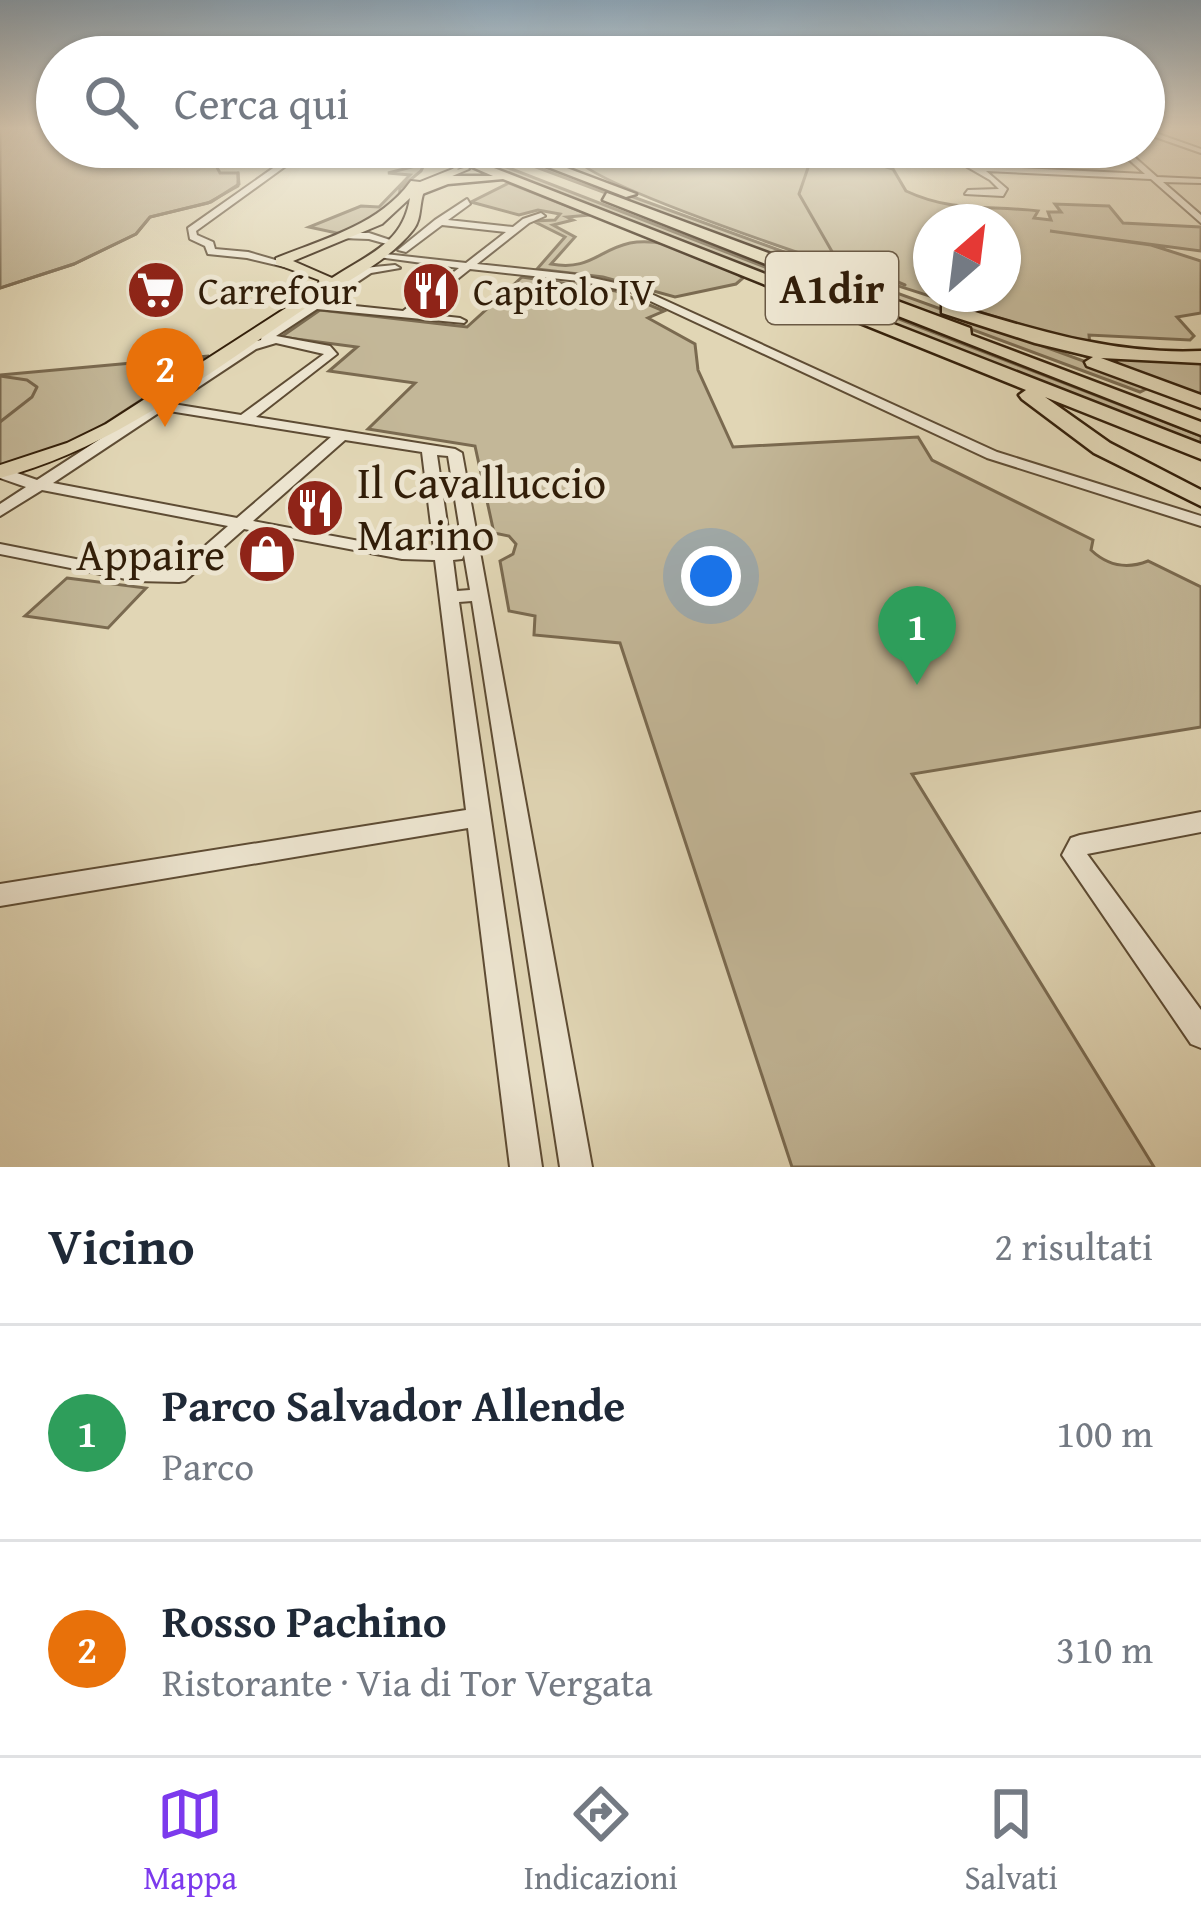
<!DOCTYPE html>
<html lang="it">
<head>
<meta charset="utf-8">
<style>
	:root { --surface:#fff; --page:#f2f2f3; --text:#1f2937; --muted:#747a83; --line:#e0e1e3; --accent:#7c3aed }
	body { margin:0; font-family:"Gentium Book Plus",serif; background:var(--page); color:var(--text) }
	.compass { position:absolute; left:913px; top:204px; width:108px; height:108px; border-radius:50%; background:var(--surface); box-shadow:0 3px 9px #0004; rotate:28deg }
	.you { position:absolute; left:711px; top:576px; width:42px; height:42px; margin:-30px; border:9px solid #fff; border-radius:50%; background:#1a73e8; box-shadow:0 0 0 18px #1a73e833 }
	.badge { display:grid; place-items:center; width:78px; height:78px; border-radius:50%; background:var(--accent); color:#fff; font-size:39px; font-weight:700 }
	.pin { position:absolute; translate:-50% -99px; filter:drop-shadow(0 3px 6px #0008) }
	.pin::after { content:''; position:absolute; top:63px; width:42px; height:36px; background:inherit; clip-path:polygon(0 0,100% 0,50% 100%) }
	.list { margin:0; padding:0; list-style:none }
	h2 { display:flex; justify-content:space-between; align-items:center; height:156px; margin:0; padding:0 48px; font-size:51px }
	h2 small { font-size:39px; font-weight:400; color:var(--muted) }
	.list li { display:grid; grid-template-columns:78px 1fr auto; gap:36px; align-items:center; box-sizing:border-box; height:216px; padding:0 48px; border-top:3px solid var(--line) }
	.list b { display:block; font-size:45px; white-space:nowrap }
	.list p { margin:0; font-size:39px; white-space:nowrap; color:var(--muted) }
	.list em { font-size:39px; font-style:normal; color:var(--muted) }
	.icon { flex:none; width:66px; height:66px; fill:none; stroke:currentColor; stroke-width:2; stroke-linecap:round; stroke-linejoin:round }
	.map { position:relative; flex:none; width:1201px; height:1167px; overflow:hidden }
	.search { position:absolute; background:var(--surface); box-shadow:0 3px 9px #0004; left:36px; right:36px; top:36px; height:132px; display:flex; align-items:center; gap:30px; box-sizing:border-box; padding:0 42px; border-radius:66px; color:var(--muted); font-size:45px }
	.sheet { height:588px; background:var(--surface) }
	nav { display:flex; justify-content:space-around; align-items:center; box-sizing:border-box; height:168px; border-top:3px solid var(--line); background:var(--surface); font-size:33px; color:var(--muted) }
	nav a { display:grid; justify-items:center; gap:6px }
	nav .on { color:var(--accent) }
	.map>svg:first-child { display:block }
	.green { fill:#c3b798; stroke:#7a6a50; stroke-width:3; fill-rule:evenodd }
	.lines { fill:none; stroke-linecap:round; stroke-linejoin:round }
	.stream { stroke:#78674d; stroke-width:3 }
	.minor-casing { stroke:#5e4c34; stroke-width:4 }
	.major-casing { stroke:#321e09; stroke-width:4 }
	.highway-casing { stroke:#321e09; stroke-width:5 }
	.minor { fill:#ece4cf; fill-rule:evenodd }
	.major { fill:#e1d6b5; fill-rule:evenodd }
	.highway { fill:#e1d6b5; fill-rule:evenodd }
	.major-bridge-casing { stroke:#321e09; stroke-width:12; stroke-linecap:butt }
	.major-bridge { stroke:#e1d6b5; stroke-width:10 }
	.labels { text-anchor:middle; stroke-width:10; stroke-linejoin:round; paint-order:stroke }
	.far-poi-label { font-size:39px; fill:#321e09; stroke:#ece4cf; text-anchor:start }
	.shield { fill:#ece4cf; stroke:#6a5944; stroke-width:3 }
	.shield-label { font-size:42px; font-weight:bold; fill:#321e09 }
	.poi-label { font-size:45px; fill:#321e09; stroke:#ece4cf; text-anchor:start }
</style>
</head>
<body>
<div class="map">
<svg width="1201" height="1167" viewBox="0 0 1201 1167">
	<rect width="100%" height="100%" fill="#e1d6b5"/>
	<filter id="stains"><feTurbulence type="fractalNoise" baseFrequency=".00167" numOctaves="4"/><feColorMatrix values="0 0 0 0 .2 0 0 0 0 .09 0 0 0 0 .02 0 0 0 .5 -.17"/></filter>
	<radialGradient id="worn" r=".72"><stop offset=".6" stop-color="#630" stop-opacity="0"/><stop offset="1" stop-color="#630" stop-opacity=".3"/></radialGradient>
	<g class="green">
		<path d="M 0,128 L 57,128 L 57,147 L 206,147 L 220,173 L 238,173 L 239,184 L 211,202 L 150,217 L 136,234 L 74,264 L 0,288 Z"/>
		<path d="M 402,147 L 416,147 L 427,158 L 421,171 L 400,188 L 399,202 L 341,234 L 309,227 L 361,206 L 379,207 L 410,175 L 388,173 L 416,166 L 420,161 L 418,154 Z"/>
		<path d="M 436,147 L 455,147 L 1201,436 L 1201,447 Z"/>
		<path d="M 482,147 L 496,147 L 1152,386 L 1140,392 Z"/>
		<path d="M 579,147 L 860,147 L 859,159 L 893,169 L 906,191 C 953,213 990,205 1038,211 L 1034,218 L 1051,220 L 1048,212 L 1061,212 L 1055,204 L 1109,206 L 1123,223 L 1201,227 L 1201,251 L 1050,231 L 1151,245 L 1201,261 L 1201,313 L 1177,317 L 1194,336 L 1190,340 L 1089,335 L 1090,345 C 1024,327 589,193 574,156 ZM 931,222 L 1003,222 L 1003,294 L 931,294 Z"/>
		<path d="M 509,183 L 590,215 L 567,217 L 573,220 L 553,225 L 575,237 L 551,264 C 590,271 598,250 630,243 C 663,237 716,256 743,278 L 736,284 L 675,297 L 603,277 L 537,269 L 565,237 L 533,221 L 555,220 L 560,214 L 538,210 L 519,215 L 471,202 Z"/>
		<path d="M 522,277 L 616,291 L 664,311 L 648,318 L 695,344 L 698,370 L 733,447 L 918,437 L 932,460 L 1093,540 L 1091,550 C 1108,566 1128,569 1148,561 L 1201,587 L 1201,727 L 912,774 L 1154,1167 L 792,1167 L 620,643 L 534,635 L 535,616 L 509,611 L 500,561 L 513,554 L 516,544 L 509,536 L 494,533 L 475,446 L 368,429 L 415,383 L 329,371 L 357,347 L 281,337 L 320,310 L 467,327 Z"/>
		<path d="M 1065,349 L 1201,361 L 1201,398 Z"/>
		<path d="M 209,356 L 83,438 L 0,467 L 0,375 Z"/>
		<path d="M 67,578 L 146,588 L 108,628 L 25,616 Z"/>
	</g>
	<g class="lines">
		<g class="stream">
			<path d="M 822,147 L 811,159 L 799,194 L 834,255 L 905,285"/>
			<path d="M 0,288 L 74,264 L 136,234 L 150,217 L 208,203 L 238,186 L 238,173"/>
			<path d="M 0,376 L 27,380 L 37,387 L 32,397 L 0,422"/>
		</g>
		<defs>
			<g id="minor">
				<path d="M 1144,129 L 1201,149 L 1201,153 L 1144,133 Z"/>
				<path d="M 303,147 L 312,147 L 196,231 L 197,235 L 213,242 L 215,249 L 248,252 L 289,264 L 289,268 L 247,258 L 208,254 L 205,246 L 190,239 L 188,228 Z"/>
				<path d="M 961,147 L 969,147 L 964,158 L 977,166 L 1145,174 L 1115,147 L 1123,147 L 1157,177 L 1201,179 L 1201,183 L 1163,182 L 1201,215 L 1201,223 L 1151,179 L 986,171 L 1007,189 L 1003,196 L 965,194 L 968,190 L 999,189 L 990,180 L 957,161 Z"/>
				<path d="M 467,199 L 470,204 L 448,220 L 513,227 L 523,219 L 541,213 L 545,216 L 529,223 L 477,264 L 579,275 L 638,288 L 997,452 L 1201,516 L 1201,526 L 987,458 L 631,292 L 579,281 L 470,269 L 415,313 L 460,318 L 466,321 L 464,323 L 317,309 L 276,336 L 330,346 L 337,354 L 256,417 L 455,449 L 462,453 L 592,1167 L 560,1167 L 472,601 L 459,602 L 542,1167 L 510,1167 L 468,828 L 0,906 L 0,884 L 466,810 L 435,560 L 402,559 L 244,529 L 185,581 L 179,582 L 136,581 L 0,554 L 0,544 L 136,571 L 175,572 L 228,526 L 42,490 L 0,516 L 0,504 L 26,487 L 0,478 L 0,467 L 37,480 L 248,343 L 261,340 L 262,335 L 364,268 L 395,265 L 400,268 L 371,273 L 326,303 L 403,311 L 459,268 L 371,256 L 376,253 L 466,263 L 506,232 L 442,225 L 406,252 L 398,250 L 435,220 ZM 276,343 L 324,354 L 241,415 L 173,404 L 256,349 ZM 163,410 L 331,437 L 237,518 L 53,483 ZM 345,440 L 422,452 L 434,549 L 402,549 L 253,521 ZM 437,455 L 448,456 L 464,555 L 462,551 L 451,550 ZM 464,555 L 470,590 L 457,591 L 453,560 L 462,559 Z"/>
				<path d="M 344,233 L 369,233 L 399,243 L 394,246 L 369,239 L 341,238 Z"/>
				<path d="M 1201,812 L 1201,832 L 1087,854 L 1201,1010 L 1201,1048 L 1191,1044 L 1062,855 L 1071,838 L 1080,835 Z"/>
			</g>
			<g id="major">
				<path d="M 518,147 L 535,147 L 521,152 Z"/>
				<path d="M 465,164 L 469,169 L 426,187 C 418,201 423,218 413,230 C 388,262 343,283 310,305 C 211,371 117,447 0,478 L 0,465 L 67,443 L 106,424 L 320,286 L 319,280 L 276,264 L 276,258 C 326,238 379,225 411,181 L 420,182 ZM 410,198 C 403,244 368,254 332,278 L 293,261 L 382,224 Z"/>
			</g>
			<g id="highway">
				<path d="M 426,147 L 440,147 L 1201,444 L 1201,459 L 1045,397 L 1110,443 L 1201,490 L 1201,506 L 1094,453 L 1022,399 L 1019,395 L 1026,390 L 503,179 L 448,184 L 412,198 L 412,192 L 446,176 L 493,176 Z"/>
				<path d="M 496,147 L 511,147 L 636,194 L 626,197 Z"/>
				<path d="M 607,193 L 970,328 L 971,335 L 1201,422 L 1201,435 L 603,200 Z"/>
				<path d="M 948,304 C 1034,329 1110,355 1201,351 L 1201,363 L 1101,358 L 1201,395 L 1201,408 L 1087,366 L 1085,362 L 1093,357 L 1035,343 L 942,313 L 942,305 Z"/>
			</g>
		</defs>
		<use href="#minor" class="minor-casing"/>
		<use href="#major" class="major-casing"/>
		<use href="#highway" class="highway-casing"/>
		<use href="#minor" class="minor"/>
		<use href="#major" class="major"/>
		<use href="#highway" class="highway"/>
		<defs>
			<path id="major-bridge" d="M 456,164 L 515,147"/>
		</defs>
		<use href="#major-bridge" class="major-bridge-casing"/>
		<use href="#major-bridge" class="major-bridge"/>
	</g>
	<linearGradient id="sky" x2="0" y2="1"><stop stop-color="#8da8bc"/><stop offset="0.44" stop-color="#f2edde"/><stop offset="1" stop-color="#f2edde" stop-opacity="0"/></linearGradient>
	<rect width="1201" height="292" fill="url(#sky)"/>
	<defs>
		<symbol id="supermarket-disc" viewBox="-11 -11 22 22"><circle r="9.5" fill="#8f2418" stroke="#ece4cf"/><path d="M-6-5.5h2.5l.6 2H6L4.5 2H-2.5L-4.4-4H-6ZM-1.5 3.2a1.3 1.3 0 1 0 .1 0ZM3 3.2a1.3 1.3 0 1 0 .1 0Z" fill="#fff"/></symbol>
		<symbol id="restaurant-disc" viewBox="-11 -11 22 22"><circle r="9.5" fill="#8f2418" stroke="#ece4cf"/><path d="M-5-6h1v4h1v-4h1v4h1v-4h1v5L-1.5 .5V6h-2V.5L-5-1ZM5-6V6H3V1.5H1.5Q1.5-4 5-6Z" fill="#fff"/></symbol>
		<symbol id="shop-disc" viewBox="-11 -11 22 22"><circle r="9.5" fill="#8f2418" stroke="#ece4cf"/><path d="M-5-2.5h2.3a2.7 3.5 0 0 1 5.4 0H5L5.5 6h-11ZM-1.5-2.5h3a1.5 2.3 0 0 0-3 0Z" fill="#fff"/></symbol>
	</defs>
	<g fill-rule="evenodd">
		<use href="#supermarket-disc" x="123" y="257" width="66" height="66"/>
		<use href="#restaurant-disc" x="398" y="258" width="66" height="66"/>
		<use href="#restaurant-disc" x="282" y="475" width="66" height="66"/>
		<use href="#shop-disc" x="234" y="521" width="66" height="66"/>
	</g>
	<g class="labels">
		<g class="far-poi-label">
			<text x="198" y="304">Carrefour</text>
			<text x="473" y="305">Capitolo IV</text>
		</g>
		<rect class="shield" x="766" y="252" width="132" height="72" rx="9"/>
		<g class="shield-label">
			<text x="832" y="303">A1dir</text>
		</g>
		<g class="poi-label">
			<text x="357" y="498">Il Cavalluccio<tspan x="357" dy="52">Marino</tspan></text>
			<text x="225" y="570" text-anchor="end">Appaire</text>
		</g>
	</g>
	<rect width="100%" height="100%" filter="url(#stains)"/>
	<rect width="100%" height="100%" fill="url(#worn)"/>
</svg>
<svg class="compass" viewBox="-18 -18 36 36"><path d="M0-13l5 13h-10z" fill="#e53935"/><path d="M0 13l5-13h-10z" fill="#747a83"/></svg>
<div class="you"></div>
<div class="pin badge" style="left:917px;top:685px;background:#2e9e5b">1</div>
<div class="pin badge" style="left:165px;top:427px;background:#e8710a">2</div>
<div class="search"><svg class="icon" aria-label="search" viewBox="0 0 24 24"><circle cx="10" cy="10" r="6"/><path d="M15 15l6 6"/></svg>Cerca qui</div>
</div>
<section class="sheet">
<h2>Vicino<small>2 risultati</small></h2>
<ul class="list">
<li><span class="badge" style="background:#2e9e5b">1</span><div><b>Parco Salvador Allende</b><p>Parco</p></div><em>100 m</em></li>
<li><span class="badge" style="background:#e8710a">2</span><div><b>Rosso Pachino</b><p>Ristorante · Via di Tor Vergata</p></div><em>310 m</em></li>
</ul>
</section>
<nav>
<a class="on"><svg class="icon" aria-label="map" viewBox="0 0 24 24"><path d="M3 6l6-2 6 2 6-2v14l-6 2-6-2-6 2zM9 4v14M15 6v14"/></svg>Mappa</a>
<a><svg class="icon" aria-label="directions" viewBox="0 0 24 24"><path d="M12 3l9 9-9 9-9-9zM9 14v-3h6M13 9l2 2-2 2"/></svg>Indicazioni</a>
<a><svg class="icon" aria-label="saved" viewBox="0 0 24 24"><path d="M7 4h10v16l-5-4-5 4z"/></svg>Salvati</a>
</nav>
</body>
</html>
